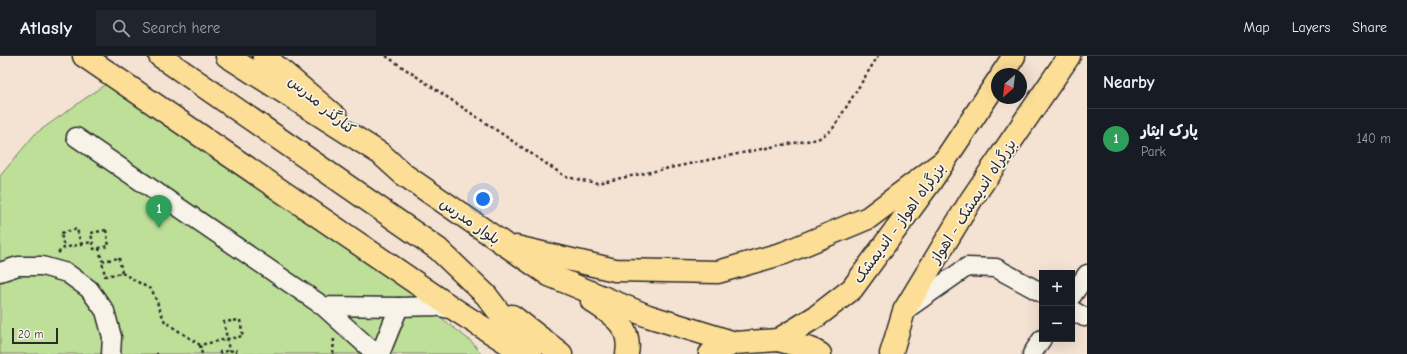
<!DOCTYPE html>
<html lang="en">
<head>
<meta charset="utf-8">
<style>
	:root { --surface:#171b24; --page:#20242c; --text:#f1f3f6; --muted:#9ea1a6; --line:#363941; --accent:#d93025 }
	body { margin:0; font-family:"Comic Neue","Playpen Sans Arabic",sans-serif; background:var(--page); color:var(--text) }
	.controls { position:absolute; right:12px; bottom:12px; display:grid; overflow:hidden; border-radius:0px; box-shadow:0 4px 16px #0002 }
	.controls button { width:36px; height:36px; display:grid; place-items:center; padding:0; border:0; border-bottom:1px solid var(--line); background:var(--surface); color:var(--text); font:20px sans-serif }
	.compass { position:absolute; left:991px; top:12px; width:36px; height:36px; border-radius:50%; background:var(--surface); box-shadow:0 4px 16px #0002; rotate:208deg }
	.scale { position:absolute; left:12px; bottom:10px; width:46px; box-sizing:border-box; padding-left:4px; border:2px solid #2b2b2b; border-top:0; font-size:11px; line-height:14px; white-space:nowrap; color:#2b2b2b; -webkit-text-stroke:3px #f7f3e8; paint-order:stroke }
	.you { position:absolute; left:483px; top:143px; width:14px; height:14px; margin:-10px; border:3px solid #fff; border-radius:50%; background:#1a73e8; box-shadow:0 0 0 6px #1a73e833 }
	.badge { display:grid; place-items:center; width:26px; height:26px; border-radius:50%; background:var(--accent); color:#fff; font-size:13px; font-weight:700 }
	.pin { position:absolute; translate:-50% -33px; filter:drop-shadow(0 1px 2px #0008) }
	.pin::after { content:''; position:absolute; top:21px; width:14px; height:12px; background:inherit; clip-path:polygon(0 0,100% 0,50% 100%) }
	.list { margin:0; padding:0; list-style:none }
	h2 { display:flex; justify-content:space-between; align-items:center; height:52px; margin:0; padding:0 16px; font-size:17px }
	h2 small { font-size:13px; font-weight:400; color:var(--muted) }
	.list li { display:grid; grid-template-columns:26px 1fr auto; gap:12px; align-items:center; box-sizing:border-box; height:60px; padding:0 16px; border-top:1px solid var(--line) }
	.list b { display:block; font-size:15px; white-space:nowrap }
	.list p { margin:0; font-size:13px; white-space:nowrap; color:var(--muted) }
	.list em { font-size:13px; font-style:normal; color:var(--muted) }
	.icon { flex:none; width:22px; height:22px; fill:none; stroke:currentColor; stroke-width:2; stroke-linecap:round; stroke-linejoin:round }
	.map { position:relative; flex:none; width:1087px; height:298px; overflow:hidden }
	header { display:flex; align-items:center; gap:24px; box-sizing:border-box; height:56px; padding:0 20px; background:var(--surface); border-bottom:1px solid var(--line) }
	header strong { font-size:19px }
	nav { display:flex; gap:22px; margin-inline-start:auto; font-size:14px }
	.search { width:280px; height:36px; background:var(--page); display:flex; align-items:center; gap:10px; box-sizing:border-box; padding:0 14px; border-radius:0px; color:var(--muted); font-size:15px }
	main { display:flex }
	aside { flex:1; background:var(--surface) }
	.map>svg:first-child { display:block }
	.green { fill:#bddf98; stroke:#748562 }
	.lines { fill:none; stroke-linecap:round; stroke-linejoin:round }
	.minor-casing { stroke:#2b2b2b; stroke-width:21 }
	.major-casing { stroke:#2b2b2b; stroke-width:25 }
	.highway-casing { stroke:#2b2b2b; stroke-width:25 }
	.path { stroke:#2b2b2b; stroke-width:2.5; stroke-dasharray:3 3; stroke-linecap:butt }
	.minor { stroke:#f7f3e8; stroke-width:18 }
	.major { stroke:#fdde96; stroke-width:22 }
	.highway { stroke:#fdde96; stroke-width:22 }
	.labels { text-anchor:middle; stroke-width:3.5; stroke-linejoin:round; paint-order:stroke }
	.street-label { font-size:15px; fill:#2b2b2b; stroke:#f7f3e8 }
</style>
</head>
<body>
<header>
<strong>Atlasly</strong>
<div class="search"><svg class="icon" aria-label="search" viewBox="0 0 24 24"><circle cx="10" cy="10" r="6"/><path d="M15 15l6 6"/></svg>Search here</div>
<nav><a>Map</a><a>Layers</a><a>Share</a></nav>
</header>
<main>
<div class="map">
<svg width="1087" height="298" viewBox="0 0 1087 298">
	<rect width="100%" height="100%" fill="#f4e2d3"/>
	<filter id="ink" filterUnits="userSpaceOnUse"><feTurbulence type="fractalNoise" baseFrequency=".025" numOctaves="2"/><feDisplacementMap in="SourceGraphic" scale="8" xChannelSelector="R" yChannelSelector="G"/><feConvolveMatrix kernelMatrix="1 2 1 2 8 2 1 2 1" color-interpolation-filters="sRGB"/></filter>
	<g filter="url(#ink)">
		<path class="green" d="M 107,27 L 394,224 L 473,287 L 481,298 L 0,298 L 0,120 L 35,78 Z"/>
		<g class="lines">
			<defs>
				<g id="minor">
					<path d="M 76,81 L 323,250 L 399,251 L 435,250 L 454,254"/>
					<path d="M 0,216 L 18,210 L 42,210 L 67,217 L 89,233 L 105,255 L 112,281 L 111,298"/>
					<path d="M 1072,240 L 1087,218"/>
					<path d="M 323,250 L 376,298"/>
					<path d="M 907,253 L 967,211 L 996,212 L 1042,237"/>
					<path d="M 1072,254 L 1084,261"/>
					<path d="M 380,298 L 399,251"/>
					<path d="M 1032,298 L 1042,283"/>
				</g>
				<g id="major">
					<path d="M 84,0 L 457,255 L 525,298"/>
					<path d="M 264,0 L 337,62"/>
				</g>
				<g id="highway">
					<path d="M 160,0 L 438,193 L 486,239 L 531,298"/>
					<path d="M 227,0 L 381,98 L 403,118 L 549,219 L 648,260 L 735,287"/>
					<path d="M 1002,18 L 1014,0"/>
					<path d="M 516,191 L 615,214 L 718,216 L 784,197 L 868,162 L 944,105"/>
					<path d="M 592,245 C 613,259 632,270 627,298"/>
					<path d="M 512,260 L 561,298"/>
					<path d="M 778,284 L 817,260 L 852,233 L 931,125 L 997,26"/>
					<path d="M 710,298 L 735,287 L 778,284 L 811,293 L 820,298"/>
					<path d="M 891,298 L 904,255 L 971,144 L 1069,0"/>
				</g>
			</defs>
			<use href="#minor" class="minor-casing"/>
			<use href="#major" class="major-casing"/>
			<use href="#highway" class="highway-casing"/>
			<g class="path">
				<path d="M 386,0 L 566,121 L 597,127 L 776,90 L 818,83 L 832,74 L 878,0"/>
				<path d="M 106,174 L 109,190 L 94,193 L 91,177 Z"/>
				<path d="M 81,188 L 92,186"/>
				<path d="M 99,192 L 102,205"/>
				<path d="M 58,197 L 64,192 L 81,188 L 77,173 L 61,177 L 64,192"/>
				<path d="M 119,202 L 122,217 L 105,220 L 102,205 Z"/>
				<path d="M 122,217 L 152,234 L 165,266 L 200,289 L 227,283 L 229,295"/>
				<path d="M 240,264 L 243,280 L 227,283 L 224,266 Z"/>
				<path d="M 200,289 L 202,298"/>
				<path d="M 156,298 L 158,298"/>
				<path d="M 220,298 L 220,296 L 236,294 L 236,298"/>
				<path d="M 333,298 L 334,282"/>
			</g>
			<use href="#minor" class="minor"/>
			<use href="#major" class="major"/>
			<use href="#highway" class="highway"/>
		</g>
	</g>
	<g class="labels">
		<g class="street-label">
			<text transform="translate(322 49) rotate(40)" y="5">کنارگذر مدرس</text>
			<text transform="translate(973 145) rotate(-57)" y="5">بزرگراه اندیمشک - اهواز</text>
			<text transform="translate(470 165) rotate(35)" y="5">بلوار مدرس</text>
			<text transform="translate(899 167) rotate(-54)" y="5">بزرگراه اهواز - اندیمشک</text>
		</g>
	</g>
</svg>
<div class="controls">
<button>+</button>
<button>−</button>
</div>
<svg class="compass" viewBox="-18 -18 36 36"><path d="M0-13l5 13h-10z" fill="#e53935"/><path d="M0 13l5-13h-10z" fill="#9ea1a6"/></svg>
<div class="scale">20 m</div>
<div class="you"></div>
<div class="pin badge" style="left:159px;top:172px;background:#2e9e5b">1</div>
</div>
<aside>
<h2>Nearby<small></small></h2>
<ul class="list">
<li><span class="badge" style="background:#2e9e5b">1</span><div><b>پارک ایثار</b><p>Park</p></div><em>140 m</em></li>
</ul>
</aside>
</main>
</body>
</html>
